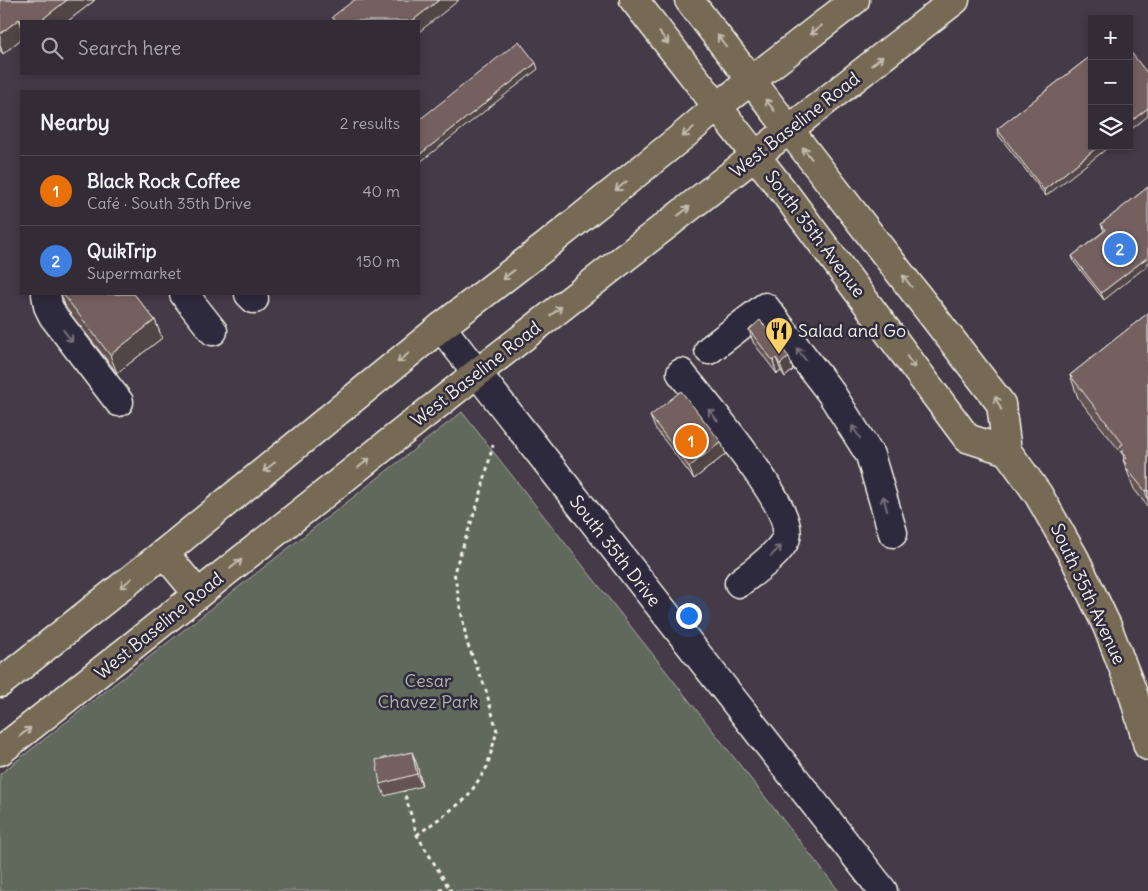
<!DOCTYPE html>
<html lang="en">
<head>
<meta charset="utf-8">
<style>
	:root { --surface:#332c36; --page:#3b343e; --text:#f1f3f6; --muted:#a9a7ad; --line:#4e4851; --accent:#ffd166 }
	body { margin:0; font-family:Delius,sans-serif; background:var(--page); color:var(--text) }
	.controls { position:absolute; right:15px; top:15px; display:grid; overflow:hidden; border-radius:0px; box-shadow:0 2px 8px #0003 }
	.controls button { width:45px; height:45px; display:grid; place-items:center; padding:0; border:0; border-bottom:1px solid var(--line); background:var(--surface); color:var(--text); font:25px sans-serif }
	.you { position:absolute; left:688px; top:615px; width:18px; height:18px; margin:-12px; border:4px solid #fff; border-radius:50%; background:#1a73e8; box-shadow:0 0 0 8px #1a73e833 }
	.badge { display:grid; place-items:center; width:32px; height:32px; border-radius:50%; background:var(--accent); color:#fff; font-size:16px; font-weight:700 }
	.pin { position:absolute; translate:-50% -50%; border:2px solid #fff; box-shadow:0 1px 5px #0006 }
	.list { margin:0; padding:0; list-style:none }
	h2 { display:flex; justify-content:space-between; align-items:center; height:65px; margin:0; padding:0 20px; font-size:21px }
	h2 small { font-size:16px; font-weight:400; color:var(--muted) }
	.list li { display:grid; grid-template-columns:32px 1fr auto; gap:15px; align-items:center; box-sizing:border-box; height:70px; padding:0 20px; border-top:1px solid var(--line) }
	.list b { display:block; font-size:19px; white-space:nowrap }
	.list p { margin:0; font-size:16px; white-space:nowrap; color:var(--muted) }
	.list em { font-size:16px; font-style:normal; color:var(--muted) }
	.icon { flex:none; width:28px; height:28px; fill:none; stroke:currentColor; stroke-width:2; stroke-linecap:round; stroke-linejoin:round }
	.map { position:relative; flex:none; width:1148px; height:891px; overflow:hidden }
	.search { position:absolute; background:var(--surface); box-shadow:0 2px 8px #0003; left:20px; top:20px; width:400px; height:55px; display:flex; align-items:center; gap:12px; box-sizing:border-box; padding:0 18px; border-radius:0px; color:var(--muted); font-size:19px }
	.panel { position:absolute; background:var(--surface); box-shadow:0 2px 8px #0003; left:20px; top:90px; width:400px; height:205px; border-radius:0px }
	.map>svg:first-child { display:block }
	.green { fill:#60695c; stroke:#aaada2 }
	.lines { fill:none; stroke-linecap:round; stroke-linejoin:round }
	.minor-casing { stroke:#f4f1e8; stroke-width:31 }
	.major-casing { stroke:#f4f1e8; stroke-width:31 }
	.path { stroke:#f4f1e8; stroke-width:3; stroke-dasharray:4 4; stroke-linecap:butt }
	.minor { stroke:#2f2a3d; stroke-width:28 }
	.major { stroke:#766a54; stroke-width:28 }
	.wall { fill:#645353; stroke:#f4f1e8 }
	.shaded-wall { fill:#514444; stroke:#f4f1e8 }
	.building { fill:#746161; stroke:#f4f1e8 }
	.oneway { stroke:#c2bbad }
	.oneway2 { stroke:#747079 }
	.labels { text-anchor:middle; stroke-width:5; stroke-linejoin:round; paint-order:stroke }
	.street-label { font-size:18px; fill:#f4f1e8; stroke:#2f2a3d }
	.poi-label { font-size:18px; fill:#f4f1e8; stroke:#2f2a3d; text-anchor:start }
	.park-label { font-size:18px; fill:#b1b4a9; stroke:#2f2a3d }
</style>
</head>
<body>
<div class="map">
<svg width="1148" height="891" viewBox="0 0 1148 891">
	<rect width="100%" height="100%" fill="#443a48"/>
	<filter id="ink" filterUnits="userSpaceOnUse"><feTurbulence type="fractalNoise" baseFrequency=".02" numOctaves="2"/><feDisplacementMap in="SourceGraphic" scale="10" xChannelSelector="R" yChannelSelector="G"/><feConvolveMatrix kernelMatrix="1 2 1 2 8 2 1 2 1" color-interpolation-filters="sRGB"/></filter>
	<g filter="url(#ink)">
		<path class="green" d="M 462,412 L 839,891 L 0,891 L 0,774 Z"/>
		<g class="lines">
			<defs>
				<g id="minor">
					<path d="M 46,294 L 48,306 L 53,316 L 119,402"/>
					<path d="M 184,294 L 213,331"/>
					<path d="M 249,294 L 254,299"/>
					<path d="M 441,327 L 883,891"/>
					<path d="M 709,350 L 765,307 L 831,393 L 870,455 L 893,533"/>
					<path d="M 681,373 C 702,400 796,508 786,538 C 780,554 753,572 739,583"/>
				</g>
				<g id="major">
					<path d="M 634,0 L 784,192 L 967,438 L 1007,451"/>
					<path d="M 689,0 L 1001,404 L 1007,451 L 1038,494 L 1075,559 L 1107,626 L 1133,693 L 1148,746"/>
					<path d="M 164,553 L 198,594"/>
					<path d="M 0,683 L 164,553 L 441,327 L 546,246 L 684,135 L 717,107 L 855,0"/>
					<path d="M 0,751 L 477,373 L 955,0"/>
				</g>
			</defs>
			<use href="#minor" class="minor-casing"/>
			<use href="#major" class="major-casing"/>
			<g class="path">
				<path d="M 403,788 L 417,835 L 451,891"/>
				<path d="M 417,835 L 467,798 L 487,767 L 497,731 L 485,687 L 467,643 L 454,572 L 480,497 L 493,445"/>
				<path d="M 440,891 L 447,885"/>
			</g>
			<use href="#minor" class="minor"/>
			<use href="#major" class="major"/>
		</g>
		<g class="wall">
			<path d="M 0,0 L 95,0 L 68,21 L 21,21 L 21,39 L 3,54 L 1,51 L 0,51 Z"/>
			<path d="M 1092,55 L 1046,196 L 999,136 L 997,129 Z"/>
			<path d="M 1148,187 L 1104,300 L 1074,262 L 1072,256 L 1104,231 L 1101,224 Z"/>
			<path d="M 61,294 L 134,294 L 155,320 L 162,338 L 117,373 L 66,308 Z"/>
			<path d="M 1148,313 L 1148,507 L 1134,489 L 1123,460 L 1124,459 L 1123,455 L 1078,398 L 1070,375 Z"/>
			<path d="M 749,330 L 793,370 L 785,377 L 781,371 L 777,374 L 753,342 Z"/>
			<path d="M 650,416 L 721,442 L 726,454 L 694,479 L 655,428 Z"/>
			<path d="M 412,752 L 417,765 L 422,786 L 385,796 L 380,784 Z"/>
		</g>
		<g class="shaded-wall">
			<path d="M 67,0 L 95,0 L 68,21 L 40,21 Z"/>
			<path d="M 439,0 L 459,0 L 419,32 L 419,21 L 412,21 Z"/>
			<path d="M 19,19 L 21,24 L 21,39 L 3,54 L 0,45 L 0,34 Z"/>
			<path d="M 536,63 L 538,69 L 419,163 L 419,155 Z"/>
			<path d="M 1148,108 L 1148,116 L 1129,131 L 1129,123 Z"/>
			<path d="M 1099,146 L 1110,146 L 1046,196 L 1044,190 Z"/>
			<path d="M 1148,257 L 1148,265 L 1104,300 L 1101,293 Z"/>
			<path d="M 155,320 L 162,338 L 117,373 L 110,355 Z"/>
			<path d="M 789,357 L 793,370 L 785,377 L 780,364 Z"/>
			<path d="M 776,358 L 781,371 L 777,374 L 773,361 Z"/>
			<path d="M 721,442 L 726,454 L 694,479 L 689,467 Z"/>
			<path d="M 1147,490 L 1148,494 L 1148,499 L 1145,491 Z"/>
			<path d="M 412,752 L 417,765 L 422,786 L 417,774 Z"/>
		</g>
		<g class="building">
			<path d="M 0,0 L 67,0 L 40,21 L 21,21 L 19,19 L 0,34 Z"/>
			<path d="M 354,0 L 439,0 L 412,21 L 335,21 L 332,17 Z"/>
			<path d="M 519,41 L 536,63 L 419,155 L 419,120 Z"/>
			<path d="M 1129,50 L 1148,74 L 1148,108 L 1129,123 Z"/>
			<path d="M 1092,55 L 1092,146 L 1099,146 L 1044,190 L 997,129 Z"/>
			<path d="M 1148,187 L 1148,257 L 1101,293 L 1072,256 L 1106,230 L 1101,224 Z"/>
			<path d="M 63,294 L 134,294 L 155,320 L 110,355 Z"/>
			<path d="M 1148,313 L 1148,492 L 1147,490 L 1145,491 L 1125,466 L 1127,465 L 1123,460 L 1126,458 L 1122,452 L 1124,450 L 1120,446 L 1123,444 L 1070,375 Z"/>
			<path d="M 760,320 L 789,357 L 780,364 L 776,358 L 773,361 L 749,330 Z"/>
			<path d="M 681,391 L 721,442 L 689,467 L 650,416 Z"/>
			<path d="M 412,752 L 417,774 L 380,784 L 376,760 Z"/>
		</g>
		<defs><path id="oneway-shaft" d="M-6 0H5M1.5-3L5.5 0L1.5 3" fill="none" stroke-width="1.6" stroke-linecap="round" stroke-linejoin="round" transform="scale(1.25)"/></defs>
		<g class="oneway">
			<use href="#oneway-shaft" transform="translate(816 30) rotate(142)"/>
			<use href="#oneway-shaft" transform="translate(664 38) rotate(52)"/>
			<use href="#oneway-shaft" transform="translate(722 41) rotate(-128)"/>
			<use href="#oneway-shaft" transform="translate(877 61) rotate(-38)"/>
			<use href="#oneway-shaft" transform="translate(770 105) rotate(-128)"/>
			<use href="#oneway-shaft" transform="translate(688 132) rotate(140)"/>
			<use href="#oneway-shaft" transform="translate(807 153) rotate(-128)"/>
			<use href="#oneway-shaft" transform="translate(621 186) rotate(141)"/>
			<use href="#oneway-shaft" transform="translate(684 211) rotate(-38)"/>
			<use href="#oneway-shaft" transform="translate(508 275) rotate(142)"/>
			<use href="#oneway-shaft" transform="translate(907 281) rotate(-128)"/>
			<use href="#oneway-shaft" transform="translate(556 311) rotate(-38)"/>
			<use href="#oneway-shaft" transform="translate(403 358) rotate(141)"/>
			<use href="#oneway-shaft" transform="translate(911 362) rotate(53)"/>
			<use href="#oneway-shaft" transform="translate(998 403) rotate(-116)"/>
			<use href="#oneway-shaft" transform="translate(364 463) rotate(-38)"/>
			<use href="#oneway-shaft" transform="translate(269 467) rotate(141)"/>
			<use href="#oneway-shaft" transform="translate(236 564) rotate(-38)"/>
			<use href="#oneway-shaft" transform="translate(126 583) rotate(141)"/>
			<use href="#oneway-shaft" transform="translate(25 732) rotate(-38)"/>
		</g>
		<g class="oneway2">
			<use href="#oneway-shaft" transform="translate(68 336) rotate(52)"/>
			<use href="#oneway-shaft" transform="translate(801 354) rotate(-127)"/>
			<use href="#oneway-shaft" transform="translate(713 415) rotate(-128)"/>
			<use href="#oneway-shaft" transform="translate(856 432) rotate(-123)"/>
			<use href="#oneway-shaft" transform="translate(885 503) rotate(-105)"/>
			<use href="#oneway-shaft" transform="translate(776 551) rotate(-45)"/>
		</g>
	</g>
	<defs>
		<symbol id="restaurant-pin" viewBox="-11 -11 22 30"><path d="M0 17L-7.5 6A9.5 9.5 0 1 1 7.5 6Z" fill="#ffd166" stroke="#2f2a3d"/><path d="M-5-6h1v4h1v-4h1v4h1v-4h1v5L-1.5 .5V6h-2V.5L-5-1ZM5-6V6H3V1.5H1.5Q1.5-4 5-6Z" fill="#111"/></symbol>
	</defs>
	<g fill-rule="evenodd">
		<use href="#restaurant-pin" x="763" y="315" width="32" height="43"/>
	</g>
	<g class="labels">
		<g class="street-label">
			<text transform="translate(795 125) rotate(-38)" y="6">West Baseline Road</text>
			<text transform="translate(815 234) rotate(53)" y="6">South 35th Avenue</text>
			<text transform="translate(476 374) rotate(-38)" y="6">West Baseline Road</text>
			<text transform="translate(615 551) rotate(52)" y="6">South 35th Drive</text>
			<text transform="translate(1088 594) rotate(65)" y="6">South 35th Avenue</text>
			<text transform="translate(159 626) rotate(-39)" y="6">West Baseline Road</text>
		</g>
		<g class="poi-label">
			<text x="798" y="337">Salad and Go</text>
		</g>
		<g class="park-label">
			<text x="428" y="687">Cesar<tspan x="428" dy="21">Chavez Park</tspan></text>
		</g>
	</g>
</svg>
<div class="controls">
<button>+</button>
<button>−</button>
<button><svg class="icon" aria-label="layers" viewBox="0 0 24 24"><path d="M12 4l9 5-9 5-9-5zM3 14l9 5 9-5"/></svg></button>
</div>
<div class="you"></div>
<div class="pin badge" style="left:691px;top:441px;background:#e8710a">1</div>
<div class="pin badge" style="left:1120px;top:249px;background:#3f7fe0">2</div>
<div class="search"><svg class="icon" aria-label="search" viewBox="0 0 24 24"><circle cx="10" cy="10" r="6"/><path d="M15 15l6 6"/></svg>Search here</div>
<section class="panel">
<h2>Nearby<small>2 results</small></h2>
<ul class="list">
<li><span class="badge" style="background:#e8710a">1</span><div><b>Black Rock Coffee</b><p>Café · South 35th Drive</p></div><em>40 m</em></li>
<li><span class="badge" style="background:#3f7fe0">2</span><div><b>QuikTrip</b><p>Supermarket</p></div><em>150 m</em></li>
</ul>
</section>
</div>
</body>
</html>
